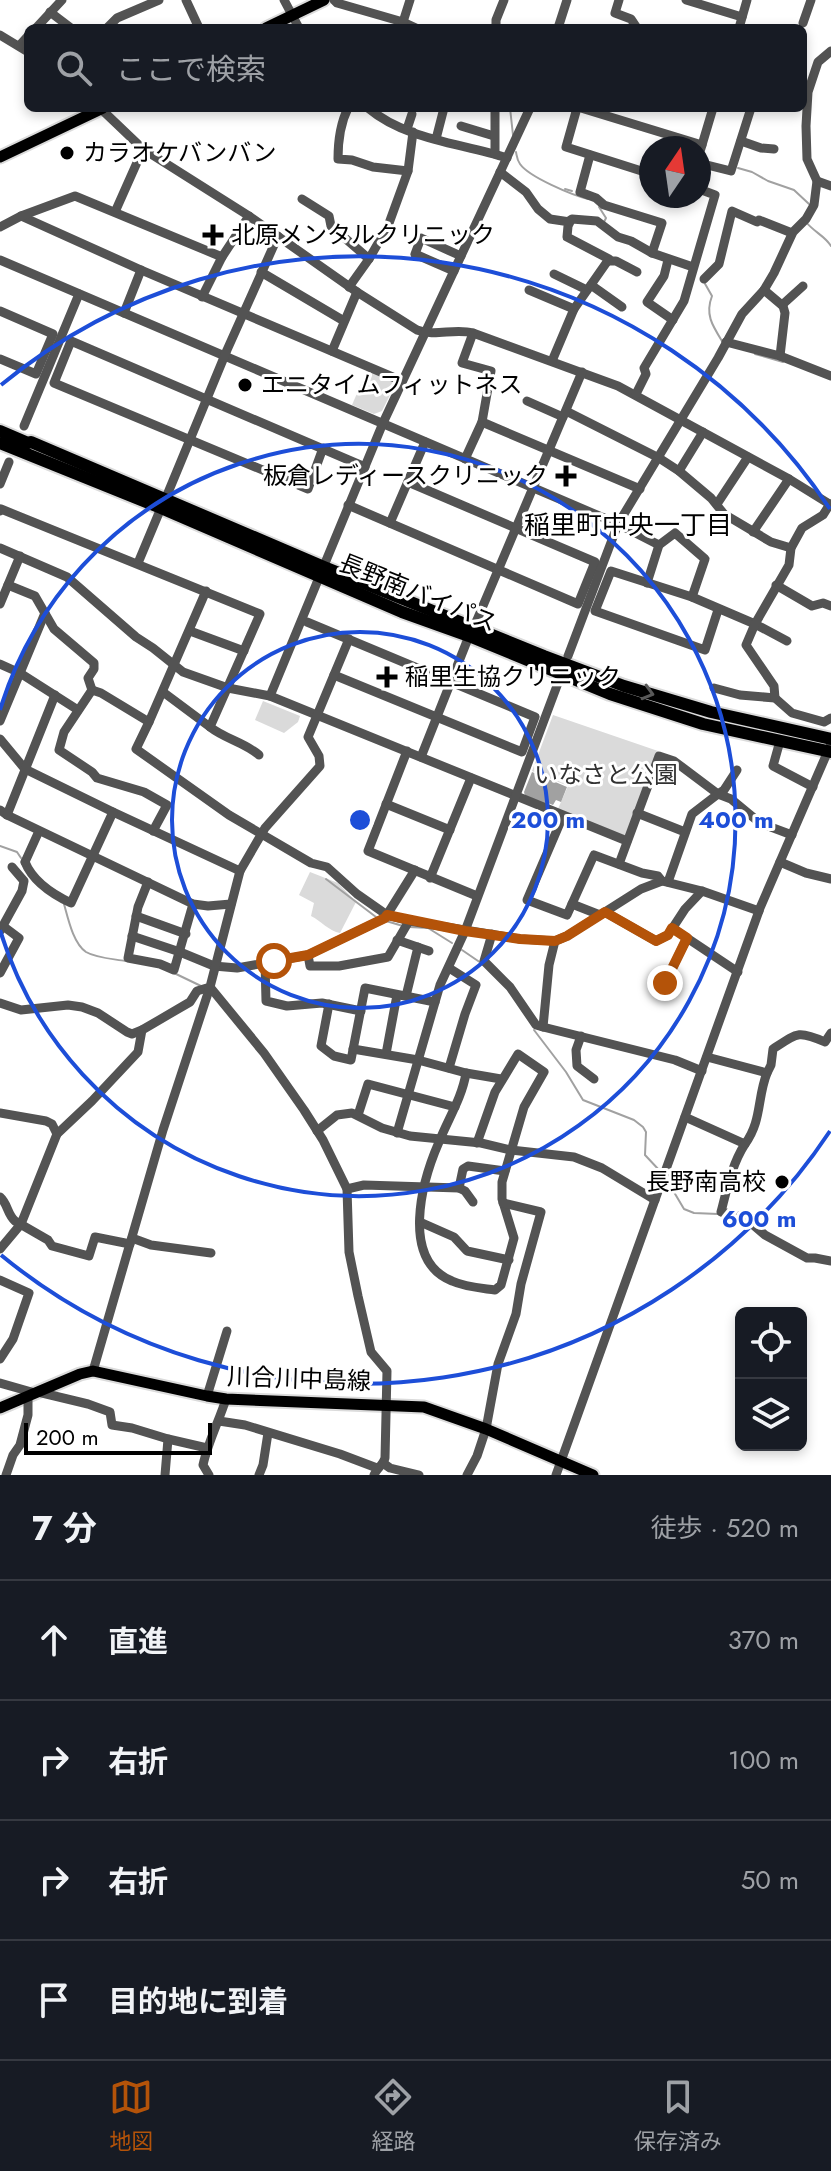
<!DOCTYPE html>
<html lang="ja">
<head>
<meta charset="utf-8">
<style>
	:root { --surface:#171b24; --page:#20242c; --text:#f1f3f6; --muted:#9ea1a6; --line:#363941; --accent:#b45309 }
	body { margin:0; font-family:Jost,"Noto Sans JP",sans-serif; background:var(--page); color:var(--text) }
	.controls { position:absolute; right:24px; bottom:24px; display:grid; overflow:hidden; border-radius:12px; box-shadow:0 4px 12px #0003 }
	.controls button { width:72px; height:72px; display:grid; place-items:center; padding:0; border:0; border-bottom:2px solid var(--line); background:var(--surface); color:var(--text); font:40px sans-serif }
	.compass { position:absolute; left:639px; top:136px; width:72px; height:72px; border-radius:50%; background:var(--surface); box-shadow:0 4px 12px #0003; rotate:13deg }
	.scale { position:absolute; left:24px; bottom:20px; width:188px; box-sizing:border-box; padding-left:8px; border:4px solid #000; border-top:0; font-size:22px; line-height:28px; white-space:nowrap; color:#000; -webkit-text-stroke:6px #fff; paint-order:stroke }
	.stop { position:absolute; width:24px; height:24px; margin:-18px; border:6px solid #b45309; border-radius:50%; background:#fff }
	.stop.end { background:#b45309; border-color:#fff; box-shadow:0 2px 8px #0008 }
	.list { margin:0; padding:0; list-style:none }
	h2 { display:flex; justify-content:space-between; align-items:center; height:104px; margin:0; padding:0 32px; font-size:34px }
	h2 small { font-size:26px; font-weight:400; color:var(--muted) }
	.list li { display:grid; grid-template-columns:52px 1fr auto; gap:24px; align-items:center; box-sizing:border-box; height:120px; padding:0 32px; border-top:2px solid var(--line) }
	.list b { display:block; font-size:30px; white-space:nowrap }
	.list em { font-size:26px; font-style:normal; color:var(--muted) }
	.icon { flex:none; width:44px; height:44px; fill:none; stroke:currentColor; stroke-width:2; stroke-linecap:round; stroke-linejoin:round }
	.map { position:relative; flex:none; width:831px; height:1475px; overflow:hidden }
	.search { position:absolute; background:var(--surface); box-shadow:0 4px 12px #0003; left:24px; right:24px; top:24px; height:88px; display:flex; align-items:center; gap:20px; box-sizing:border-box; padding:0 28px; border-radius:12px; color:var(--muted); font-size:30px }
	.sheet { height:584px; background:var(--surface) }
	nav { display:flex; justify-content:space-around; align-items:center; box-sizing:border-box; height:112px; border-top:2px solid var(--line); background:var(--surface); font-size:22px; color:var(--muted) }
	nav a { display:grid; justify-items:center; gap:4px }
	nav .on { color:var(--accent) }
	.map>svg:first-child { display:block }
	.green { fill:#dadada }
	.water { fill:#a1a1a1 }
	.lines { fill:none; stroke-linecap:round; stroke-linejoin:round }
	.stream { stroke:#a1a1a1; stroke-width:2 }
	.major-casing { stroke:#dbdbdb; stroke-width:15 }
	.highway-casing { stroke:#dbdbdb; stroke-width:16 }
	.minor { stroke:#535353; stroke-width:9 }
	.major { stroke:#000; stroke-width:11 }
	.highway { stroke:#000; stroke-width:12 }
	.oneway { stroke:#595959 }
	.route { stroke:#b45309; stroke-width:10 }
	.ring { fill:none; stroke:#1d4ed8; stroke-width:4 }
	.poi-dot { fill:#000; stroke:#fff; stroke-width:3 }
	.labels { text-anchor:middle; stroke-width:6; stroke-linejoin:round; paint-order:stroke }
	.poi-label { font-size:24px; fill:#000; stroke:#fff; text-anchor:start }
	.street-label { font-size:24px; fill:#000; stroke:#fff }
	.park-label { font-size:24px; fill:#313131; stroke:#fff }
	.neighbourhood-label { font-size:26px; fill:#000; stroke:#fff }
	.centre { fill:#1d4ed8; stroke:#fff; stroke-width:4 }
	.ring-label { font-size:24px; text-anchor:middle; font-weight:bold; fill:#1d4ed8; stroke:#fff; stroke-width:6; stroke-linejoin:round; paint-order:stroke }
</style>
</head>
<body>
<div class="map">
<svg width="831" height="1475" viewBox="0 0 831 1475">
	<rect width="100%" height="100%" fill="#fff"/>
	<g class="green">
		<path d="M 367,370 L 393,381 L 395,385 L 382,411 L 374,414 L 352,405 Z"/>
		<path d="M 263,701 L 300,716 L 298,722 L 284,733 L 255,720 Z"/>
		<path d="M 553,715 L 658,751 L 626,836 L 557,811 L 568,786 L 532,771 Z"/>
		<path d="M 310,872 L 338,883 L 356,902 L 340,933 C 329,931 321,921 311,916 L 314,903 L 299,895 Z"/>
	</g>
	<path class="water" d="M 532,772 L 567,787 L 561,802 L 556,800 L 553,805 L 548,803 L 547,805 L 525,796 L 524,792 Z"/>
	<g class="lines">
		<g class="stream">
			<path d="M 510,108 L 513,135"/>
			<path d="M 516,152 C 517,157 517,160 520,164 C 529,177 572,195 588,199"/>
			<path d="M 738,168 L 752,172 L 768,181 L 794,190 L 809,204"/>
			<path d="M 565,189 L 572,191"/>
			<path d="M 599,207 L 606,218 L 604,222"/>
			<path d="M 806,222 C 814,232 825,236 831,246"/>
			<path d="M 704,282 L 712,296 C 705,314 712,325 722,341"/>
			<path d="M 755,354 L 783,362"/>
			<path d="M 0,846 L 17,852 L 21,858"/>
			<path d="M 326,879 L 376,917"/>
			<path d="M 64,904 C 68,918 73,943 86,952 C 96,958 114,959 125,961"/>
			<path d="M 386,921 L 403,926"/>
			<path d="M 409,927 L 428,928 L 452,943"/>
			<path d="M 462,950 L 481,963"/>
			<path d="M 174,973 L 201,986"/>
			<path d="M 534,1030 L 566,1072 L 583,1100 L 634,1120 L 643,1127 L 646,1132 L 645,1155 L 660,1171"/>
			<path d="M 668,1182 L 684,1209 L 694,1213 L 718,1214"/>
		</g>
		<defs>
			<g id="major">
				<path d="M 266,28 L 324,0"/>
				<path d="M 0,157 L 103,108"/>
				<path d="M 0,1408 L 80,1374 L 93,1371 L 207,1396 L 226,1399 L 424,1407 L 486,1429 L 593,1475"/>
			</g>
			<g id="highway">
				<path d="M 0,431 L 28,443 L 31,442 L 324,567 L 544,656 L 624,686 L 711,712 L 831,739"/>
				<path d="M 0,443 L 161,508 L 402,612 L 469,636 L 610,694 L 703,724 L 831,752"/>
			</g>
		</defs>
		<use href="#major" class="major-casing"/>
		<use href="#highway" class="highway-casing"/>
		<g class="minor">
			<path d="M 186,0 L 199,28"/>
			<path d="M 284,0 L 299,28"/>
			<path d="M 334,0 L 337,3 L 403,22 L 416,28"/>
			<path d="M 619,0 L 615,13 L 631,19 L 637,28"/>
			<path d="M 686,0 L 742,17"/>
			<path d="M 50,12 L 71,28"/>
			<path d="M 403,22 L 410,0"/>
			<path d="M 803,23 L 811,0"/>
			<path d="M 36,28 L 62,0"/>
			<path d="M 107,28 L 117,18 L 159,0"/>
			<path d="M 496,28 L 496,20 L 504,0"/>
			<path d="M 558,28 L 567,0"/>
			<path d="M 739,28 L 747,0"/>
			<path d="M 0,35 L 28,52"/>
			<path d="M 19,46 L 28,36"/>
			<path d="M 100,108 L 143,149 L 249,216 L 357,292 L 417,330 C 435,337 454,328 473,333 L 618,386 L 789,479 L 831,505"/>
			<path d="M 348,108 C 340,124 338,142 338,159 L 352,160 L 373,167 L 408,171"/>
			<path d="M 368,108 C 406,140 461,143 507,158"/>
			<path d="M 577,108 L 566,147 L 651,174"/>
			<path d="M 581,108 L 702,145"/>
			<path d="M 461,126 L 494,136"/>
			<path d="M 407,129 L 412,114"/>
			<path d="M 436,139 L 444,108"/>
			<path d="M 741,141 L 761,148 L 774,149"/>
			<path d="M 495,154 L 495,108"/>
			<path d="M 590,155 L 580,192 L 596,198 L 604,205 L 662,223 L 652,253 L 693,267"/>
			<path d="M 699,155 L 713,108"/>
			<path d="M 699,163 L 731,171 L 751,108"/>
			<path d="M 500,172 L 526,192 L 538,209 L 550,219 L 570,222 L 568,226 L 567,237 L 609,259 L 574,309 L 552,361"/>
			<path d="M 817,181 L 831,186"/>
			<path d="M 302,199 L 329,216 L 331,226 L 369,259"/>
			<path d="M 115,212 L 143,149"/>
			<path d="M 21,216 L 141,270 L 402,381"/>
			<path d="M 569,221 L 572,219 L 597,221 L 618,237 L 631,241 L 652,253"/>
			<path d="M 0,227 L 21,216 L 75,196 L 222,257"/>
			<path d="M 0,260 L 618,524 L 659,545"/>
			<path d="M 668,260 L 664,276 L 647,302 L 673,320"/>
			<path d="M 608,261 L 616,261 L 637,272"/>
			<path d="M 454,271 L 415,254 L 421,238 L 461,256"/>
			<path d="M 261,272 L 344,321"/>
			<path d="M 554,274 L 587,290"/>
			<path d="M 704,279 L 719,264 L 732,211 L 757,222 L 759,220 L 792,233"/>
			<path d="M 591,285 L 622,307"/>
			<path d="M 349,287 L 369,259 L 388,226 L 408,171 L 413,132"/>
			<path d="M 529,290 L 574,309"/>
			<path d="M 764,290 L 783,306 L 785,313 L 780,356"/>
			<path d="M 202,297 L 222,257 L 249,216"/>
			<path d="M 782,305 L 803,286"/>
			<path d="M 0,311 L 53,334 L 36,374 L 0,359"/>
			<path d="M 124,313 L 141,270"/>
			<path d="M 726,342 L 780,356 L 831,376"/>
			<path d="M 332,351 L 357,292"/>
			<path d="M 636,394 L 646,374 L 644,368 L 684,301 L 715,195 L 699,189"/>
			<path d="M 527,401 L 563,417"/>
			<path d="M 566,411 L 659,458 L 679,471 L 711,498 L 724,514 L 771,542 L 791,548"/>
			<path d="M 482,422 L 640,489"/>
			<path d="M 24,426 L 79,294"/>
			<path d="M 323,448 L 308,489 L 54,383 L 71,341 L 365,467"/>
			<path d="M 465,459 L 482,422 L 491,371 L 462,363 L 473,333"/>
			<path d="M 679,471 L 703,432"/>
			<path d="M 0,484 L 9,462"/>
			<path d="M 165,500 L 227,350 L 278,236"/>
			<path d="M 717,504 L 748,457"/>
			<path d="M 348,505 L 578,604 L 595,562 L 408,482"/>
			<path d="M 0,511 L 1,509 L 260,614 L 210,727 C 225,739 244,742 259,755"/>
			<path d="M 390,523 L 425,442"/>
			<path d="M 753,532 L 789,479"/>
			<path d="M 0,548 L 67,577 L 136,637 L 153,648 L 183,672 L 228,688 L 270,696 L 627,841"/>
			<path d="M 138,563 L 161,508"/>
			<path d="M 647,583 L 659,545 L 675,533 L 705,559 L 692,597"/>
			<path d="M 8,585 L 35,596 L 54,629 L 94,663 L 94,669 L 88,678 L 92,690 L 64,732 L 59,750 L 92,772 L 97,778 L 144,792 L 167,805 L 153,831"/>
			<path d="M 776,585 L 812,606 L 823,603 L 831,606"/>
			<path d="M 0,604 L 20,556"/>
			<path d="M 718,610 L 705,650 L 595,611 L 611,571 L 692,597 L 755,624 L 787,641"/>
			<path d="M 307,622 L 535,717 L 522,752 L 334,675"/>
			<path d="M 474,627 L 582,372"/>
			<path d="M 190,631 L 244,651"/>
			<path d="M 568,656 L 618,524 L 718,358 L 742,314 L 764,290 L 774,273 L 793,232 L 806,219 L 814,205 L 817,181 L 807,159 L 806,126 L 808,92 L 818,62 L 831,51"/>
			<path d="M 0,664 L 20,673 L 78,710"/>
			<path d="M 714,688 L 740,695 L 775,698 L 792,713 L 824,722 L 831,718"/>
			<path d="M 92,690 L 101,693 L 149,722 L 206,591"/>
			<path d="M 163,692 L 210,727"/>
			<path d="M 270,696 L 383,423 L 530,108"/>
			<path d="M 775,698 L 774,686 L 746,645 L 755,624 L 789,565 L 791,548 L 802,528 L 823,515 L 830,504"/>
			<path d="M 0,721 L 45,613"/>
			<path d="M 149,722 L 136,749 L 229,815 L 311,863 L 327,867 L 357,894 L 387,915 L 409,921 L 520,939 L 555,941 L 567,936 L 641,889 L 662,881 L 702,891 L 759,911"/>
			<path d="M 0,739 L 25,769 L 113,812 L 240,871"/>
			<path d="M 780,741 L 773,766 L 813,787"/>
			<path d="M 407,751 L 368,851 L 477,896"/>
			<path d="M 421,757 L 469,636"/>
			<path d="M 386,804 L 450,830"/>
			<path d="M 0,810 L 7,815 L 193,904 L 208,906 L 231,904"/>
			<path d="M 637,813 L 685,832"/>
			<path d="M 7,815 L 55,695"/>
			<path d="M 563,816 L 527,900 L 567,915 L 594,855 L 642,873 L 658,876 L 662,881"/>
			<path d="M 25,862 C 33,882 52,894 71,903 L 113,812"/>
			<path d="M 25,862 L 39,831"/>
			<path d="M 780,862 L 806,873 L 831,879"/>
			<path d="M 619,864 L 659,756 L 674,761 L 718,794 L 724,790 L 737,770"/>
			<path d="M 430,878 L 471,778"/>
			<path d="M 148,882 L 138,907 L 128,958 L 160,964 L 174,970 L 193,904"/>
			<path d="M 668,882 L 692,814 L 718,794 L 731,799 L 760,823 L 792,835"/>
			<path d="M 572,904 L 600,915"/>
			<path d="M 605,912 L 656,941 L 668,935 L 685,909 L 702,891"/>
			<path d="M 136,916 L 186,934"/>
			<path d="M 0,931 L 22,891 L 24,881 L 12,867"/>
			<path d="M 492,934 L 484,961 L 510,987 L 536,1025 L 543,1027"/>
			<path d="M 132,936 L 180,952 L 214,966 L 237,968 L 265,963 L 266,1001 L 287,1006 L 322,1003 L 361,1011"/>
			<path d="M 687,938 L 738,972"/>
			<path d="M 397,940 L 429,951"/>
			<path d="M 555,941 L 549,965 L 543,1027 L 675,1060 L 702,1071"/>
			<path d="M 308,955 L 310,966 L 339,966 L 388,957 L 409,921"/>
			<path d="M 265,963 L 308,955 L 385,918 L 415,870"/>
			<path d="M 449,968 L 476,985 L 465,1014 L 449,1068"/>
			<path d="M 0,973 L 19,938 L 3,926"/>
			<path d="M 665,983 L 687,938 L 672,928"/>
			<path d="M 210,987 L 264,1053 L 304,1110 L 323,1140 L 347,1189 L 349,1252 L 358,1296 L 371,1352 L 387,1371 L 385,1458 C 383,1465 377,1468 374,1475"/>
			<path d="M 406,996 L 418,947"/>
			<path d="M 0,1003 L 21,1010 L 68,1005 L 82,1007 L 98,1013 L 127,1032 L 132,1034 L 142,1030"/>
			<path d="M 329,1004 L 321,1046 L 334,1056 L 351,1060 L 365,988 L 435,1002"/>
			<path d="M 581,1036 L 576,1050 L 577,1066 L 594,1079"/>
			<path d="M 353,1049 L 418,1060 L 466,1073 L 501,1079"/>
			<path d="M 386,1054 L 397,995"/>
			<path d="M 707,1057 L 767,1073 L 771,1065 L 773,1049 C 797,1033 798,1030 825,1042 L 831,1033"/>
			<path d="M 466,1073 C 462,1098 448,1119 439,1142 C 422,1181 400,1260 452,1281 C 465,1287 481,1288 495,1290 L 501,1285 L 514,1238 L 502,1199 L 502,1182 L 524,1107 L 544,1072 L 518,1054 L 495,1092 L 477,1143"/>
			<path d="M 0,1113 L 46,1121 L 52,1124 L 57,1134"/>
			<path d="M 358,1115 L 368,1084 L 455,1107"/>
			<path d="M 685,1117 L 745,1144 C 732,1164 727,1189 721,1212 L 744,1217 L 765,1235 L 807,1258 L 815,1258 L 831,1261"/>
			<path d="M 317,1131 L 337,1115 L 352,1113 L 382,1128 L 410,1136 L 481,1143 L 511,1150 L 574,1157 L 602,1168 L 655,1200"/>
			<path d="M 397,1133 L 440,985 L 465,931 L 558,683"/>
			<path d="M 745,1144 C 762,1121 757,1098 767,1073"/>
			<path d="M 459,1188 L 463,1169 L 468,1166 L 505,1171"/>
			<path d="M 347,1189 L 364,1185 L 459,1188 L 465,1191 L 473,1202"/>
			<path d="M 0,1197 C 8,1204 7,1214 15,1221 L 48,1240 L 52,1246 L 89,1256 L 95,1237 L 130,1244"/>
			<path d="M 420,1222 L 454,1237 L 467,1251 L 509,1260"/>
			<path d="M 132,1238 L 151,1245 L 211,1253"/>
			<path d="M 0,1249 L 21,1224 L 57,1134 L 92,1101 L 138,1052 L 142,1030 L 190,1002 L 197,991 L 210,987 L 240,871 L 265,828 L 320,766 L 319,756 L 308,737 L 349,639"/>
			<path d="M 0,1280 L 29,1293 L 13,1339 L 0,1359"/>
			<path d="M 93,1371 L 163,1130 L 210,987"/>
			<path d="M 0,1383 L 35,1393"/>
			<path d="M 38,1392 L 88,1404 L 110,1412 L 112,1425 L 132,1428 L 168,1439 L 207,1448"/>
			<path d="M 207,1396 L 227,1331"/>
			<path d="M 219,1421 L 245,1425 L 340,1454 L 377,1468"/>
			<path d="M 383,1463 L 390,1468 L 419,1475"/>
			<path d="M 6,1475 L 13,1455 L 20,1445 L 28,1415 L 28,1396"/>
			<path d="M 165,1475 L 168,1439"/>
			<path d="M 209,1475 L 203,1465 C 208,1442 219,1421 226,1399"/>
			<path d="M 259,1475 L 263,1465 L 268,1433"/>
			<path d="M 467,1475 L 477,1456 L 486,1429 L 498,1364 L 516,1314 L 521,1284 L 541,1212 L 503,1203"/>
			<path d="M 556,1475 L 760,908 L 831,744"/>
		</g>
		<use href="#major" class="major"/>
		<use href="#highway" class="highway"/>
	</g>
	<defs><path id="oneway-chevron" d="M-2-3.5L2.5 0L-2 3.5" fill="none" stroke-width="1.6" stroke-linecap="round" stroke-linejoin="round" transform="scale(2)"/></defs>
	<use class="oneway" href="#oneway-chevron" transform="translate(648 693) rotate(16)"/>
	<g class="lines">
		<path class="route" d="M 274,961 L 308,955 L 385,918 L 387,915 L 465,931 L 520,939 L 555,941 L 567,936 L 605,912 L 656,941 L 668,935 L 672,928 L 687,938 L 665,983"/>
	</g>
	<g class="ring">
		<circle cx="360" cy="820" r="188"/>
		<path d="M0 710A376 376 0 1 1 0 930"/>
		<path d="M830 1131A564 564 0 0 1 1 1255M1 385A564 564 0 0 1 830 509"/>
	</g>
	<g class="poi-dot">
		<circle cx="67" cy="153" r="8"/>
		<path d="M209 223h8v8h8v8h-8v8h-8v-8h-8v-8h8z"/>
		<circle cx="245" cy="385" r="8"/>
		<path d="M562 464h8v8h8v8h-8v8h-8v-8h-8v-8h8z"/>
		<path d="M383 665h8v8h8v8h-8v8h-8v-8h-8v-8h8z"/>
		<circle cx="782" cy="1182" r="8"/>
	</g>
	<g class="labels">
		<g class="poi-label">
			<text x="83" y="161">カラオケバンバン</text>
			<text x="231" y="243">北原メンタルクリニック</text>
			<text x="261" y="393">エニタイムフィットネス</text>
			<text x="548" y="484" text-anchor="end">板倉レディースクリニック</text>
			<text x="405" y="685">稲里生協クリニック</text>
			<text x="766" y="1190" text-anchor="end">長野南高校</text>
		</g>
		<g class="street-label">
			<text transform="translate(418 593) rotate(22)" y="8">長野南バイパス</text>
			<text transform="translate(299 1379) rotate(2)" y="8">川合川中島線</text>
		</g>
		<g class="park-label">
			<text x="606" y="783">いなさと公園</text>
		</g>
		<g class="neighbourhood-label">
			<text x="628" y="534">稲里町中央一丁目</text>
		</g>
	</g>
	<circle cx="360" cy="820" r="12" class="centre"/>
	<g class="ring-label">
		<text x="548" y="828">200 m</text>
		<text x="736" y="828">400 m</text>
		<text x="759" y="1227">600 m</text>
	</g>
</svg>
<div class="controls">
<button><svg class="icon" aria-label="locate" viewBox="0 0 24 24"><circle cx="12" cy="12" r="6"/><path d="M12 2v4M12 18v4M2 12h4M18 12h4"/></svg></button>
<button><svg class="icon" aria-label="layers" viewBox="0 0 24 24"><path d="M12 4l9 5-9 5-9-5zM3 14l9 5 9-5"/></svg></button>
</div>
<svg class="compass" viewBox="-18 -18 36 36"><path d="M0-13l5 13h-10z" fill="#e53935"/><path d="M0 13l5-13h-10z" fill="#9ea1a6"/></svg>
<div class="scale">200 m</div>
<div class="stop" style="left:274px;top:961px"></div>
<div class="stop end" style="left:665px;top:983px"></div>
<div class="search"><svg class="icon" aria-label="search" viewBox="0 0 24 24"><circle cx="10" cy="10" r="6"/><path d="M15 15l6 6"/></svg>ここで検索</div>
</div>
<section class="sheet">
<h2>7 分<small>徒歩 · 520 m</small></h2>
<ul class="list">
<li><svg class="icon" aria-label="ahead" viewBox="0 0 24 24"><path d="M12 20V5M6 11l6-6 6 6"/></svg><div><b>直進</b></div><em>370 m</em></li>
<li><svg class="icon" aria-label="right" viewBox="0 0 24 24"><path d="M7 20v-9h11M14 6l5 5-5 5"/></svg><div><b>右折</b></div><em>100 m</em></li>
<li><svg class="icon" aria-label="right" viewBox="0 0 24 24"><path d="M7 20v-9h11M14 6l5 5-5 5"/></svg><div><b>右折</b></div><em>50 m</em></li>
<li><svg class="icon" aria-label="arrive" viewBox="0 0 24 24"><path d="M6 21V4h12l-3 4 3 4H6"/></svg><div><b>目的地に到着</b></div></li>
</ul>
</section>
<nav>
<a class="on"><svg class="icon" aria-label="map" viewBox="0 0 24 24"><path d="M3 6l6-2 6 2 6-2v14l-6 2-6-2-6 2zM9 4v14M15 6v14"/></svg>地図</a>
<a><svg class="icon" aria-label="directions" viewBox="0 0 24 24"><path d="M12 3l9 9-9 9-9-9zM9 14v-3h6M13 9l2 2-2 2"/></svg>経路</a>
<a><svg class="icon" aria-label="saved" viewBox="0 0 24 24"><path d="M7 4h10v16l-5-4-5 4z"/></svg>保存済み</a>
</nav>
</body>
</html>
